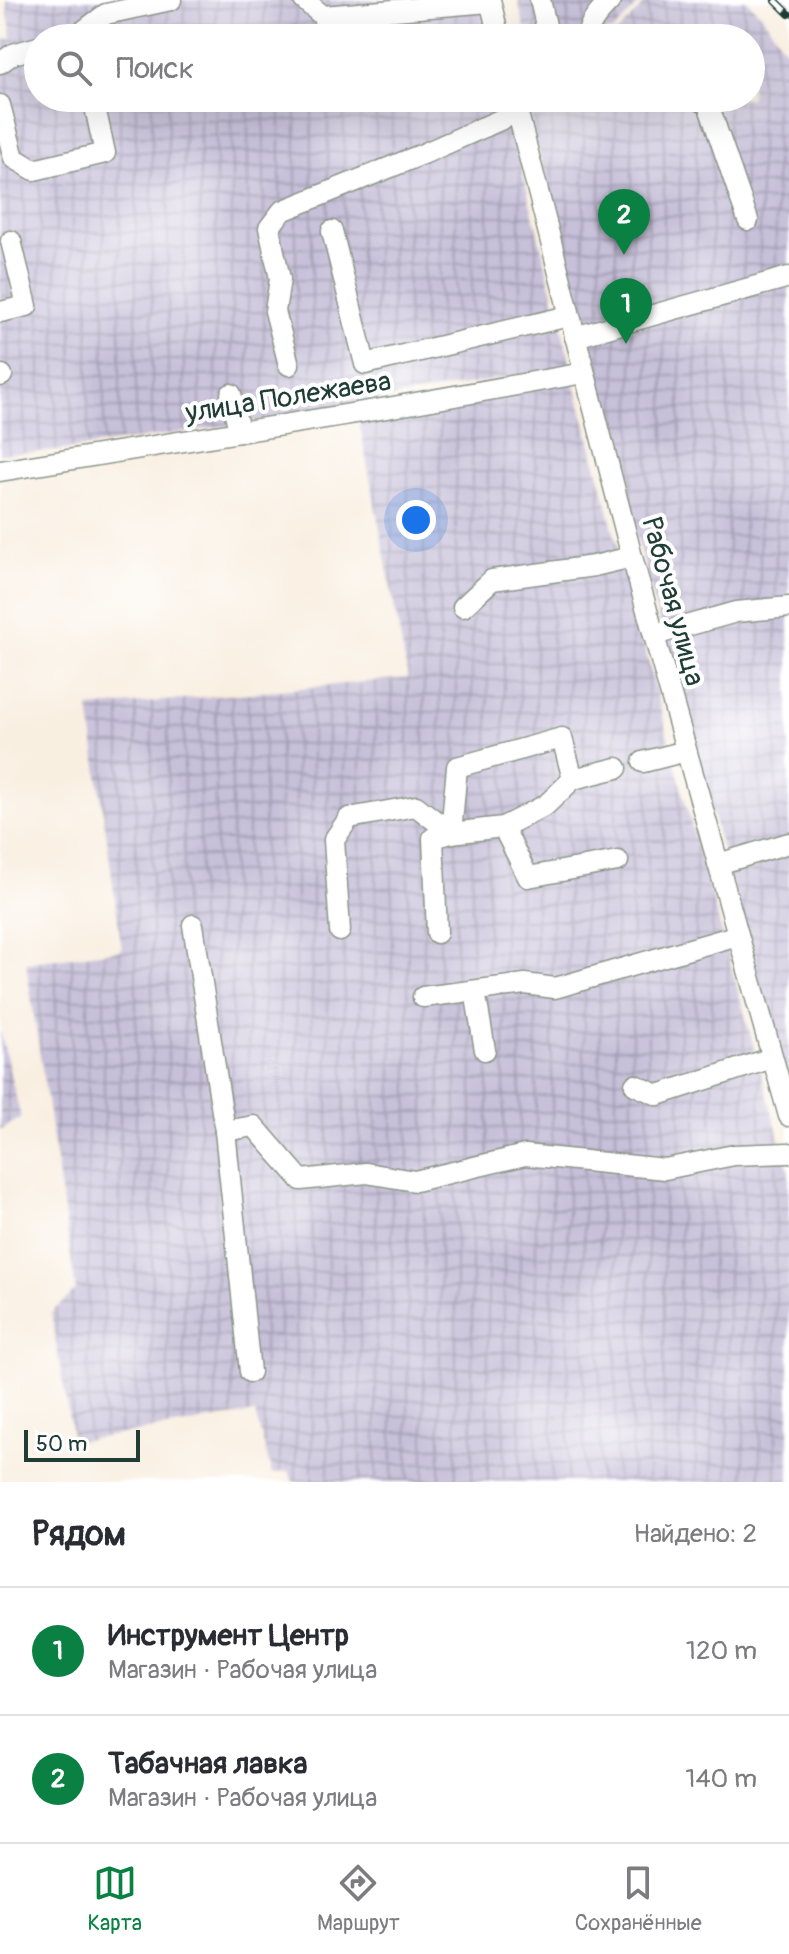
<!DOCTYPE html>
<html lang="ru">
<head>
<meta charset="utf-8">
<style>
	:root { --surface:#fff; --page:#f7f7f7; --text:#2b2b33; --muted:#7c7c81; --line:#e1e1e2; --accent:#0b8043 }
	body { margin:0; font-family:Pangolin,sans-serif; background:var(--page); color:var(--text) }
	.scale { position:absolute; left:24px; bottom:20px; width:116px; box-sizing:border-box; padding-left:8px; border:4px solid #1f3d34; border-top:0; font-size:22px; line-height:28px; white-space:nowrap; color:#1f3d34; -webkit-text-stroke:6px #fff; paint-order:stroke }
	.you { position:absolute; left:416px; top:520px; width:28px; height:28px; margin:-20px; border:6px solid #fff; border-radius:50%; background:#1a73e8; box-shadow:0 0 0 12px #1a73e833 }
	.badge { display:grid; place-items:center; width:52px; height:52px; border-radius:50%; background:var(--accent); color:#fff; font-size:26px; font-weight:700 }
	.pin { position:absolute; translate:-50% -66px; filter:drop-shadow(0 2px 4px #0008) }
	.pin::after { content:''; position:absolute; top:42px; width:28px; height:24px; background:inherit; clip-path:polygon(0 0,100% 0,50% 100%) }
	.list { margin:0; padding:0; list-style:none }
	h2 { display:flex; justify-content:space-between; align-items:center; height:104px; margin:0; padding:0 32px; font-size:34px }
	h2 small { font-size:26px; font-weight:400; color:var(--muted) }
	.list li { display:grid; grid-template-columns:52px 1fr auto; gap:24px; align-items:center; box-sizing:border-box; height:128px; padding:0 32px; border-top:2px solid var(--line) }
	.list b { display:block; font-size:30px; white-space:nowrap }
	.list p { margin:0; font-size:26px; white-space:nowrap; color:var(--muted) }
	.list em { font-size:26px; font-style:normal; color:var(--muted) }
	.icon { flex:none; width:44px; height:44px; fill:none; stroke:currentColor; stroke-width:2; stroke-linecap:round; stroke-linejoin:round }
	.map { position:relative; flex:none; width:789px; height:1482px; overflow:hidden }
	.search { position:absolute; background:var(--surface); box-shadow:0 8px 32px #0002; left:24px; right:24px; top:24px; height:88px; display:flex; align-items:center; gap:20px; box-sizing:border-box; padding:0 28px; border-radius:44px; color:var(--muted); font-size:30px }
	.sheet { height:360px; background:var(--surface) }
	nav { display:flex; justify-content:space-around; align-items:center; box-sizing:border-box; height:112px; border-top:2px solid var(--line); background:var(--surface); font-size:22px; color:var(--muted) }
	nav a { display:grid; justify-items:center; gap:4px }
	nav .on { color:var(--accent) }
	.map>svg:first-child { display:block }
	.industrial { fill:url(#industrial-grid) }
	.lines { fill:none; stroke-linecap:round; stroke-linejoin:round }
	.minor-casing { stroke:#8c968a; stroke-width:23 }
	.minor { stroke:#fff; stroke-width:20 }
	.rail-casing { stroke:#1f3d34; stroke-width:8 }
	.rail { stroke:#fff; stroke-width:5; stroke-dasharray:15; stroke-linecap:butt }
	.labels { text-anchor:middle; stroke-width:8; stroke-linejoin:round; paint-order:stroke }
	.street-label { font-size:28px; fill:#1f3d34; stroke:#fff }
</style>
</head>
<body>
<div class="map">
<svg width="789" height="1482" viewBox="0 0 789 1482">
	<defs>
		<pattern id="industrial-grid" width="8" height="8" patternUnits="userSpaceOnUse" patternTransform="scale(2)"><rect width="8" height="8" fill="#c7c0d9"/><path d="M0 4h8M4 0v8" fill="none" stroke="#a19db1"/></pattern>
	</defs>
	<rect width="100%" height="100%" fill="#fff"/>
	<filter id="ink" filterUnits="userSpaceOnUse"><feTurbulence type="fractalNoise" baseFrequency=".0125" numOctaves="2"/><feDisplacementMap in="SourceGraphic" scale="16" xChannelSelector="R" yChannelSelector="G"/><feConvolveMatrix kernelMatrix="1 2 1 2 8 2 1 2 1" color-interpolation-filters="sRGB"/></filter>
	<filter id="wash" filterUnits="userSpaceOnUse"><feTurbulence type="fractalNoise" baseFrequency=".006" numOctaves="4" result="noise"/><feDisplacementMap in="SourceGraphic" scale="32" xChannelSelector="R" yChannelSelector="G"/><feGaussianBlur stdDeviation="1.8" result="paint"/><feColorMatrix in="noise" values="0 0 0 0 0 0 0 0 0 0 0 0 0 0 0 0 0 1.4 0 .05"/><feComposite in="paint" operator="in"/></filter>
	<g filter="url(#wash)">
		<rect width="100%" height="100%" fill="#f9efe1"/>
		<g class="industrial">
			<path d="M 6,0 L 478,0 L 488,38 L 38,38 L 38,98 L 504,98 L 571,366 L 293,416 L 57,451 L 0,454 L 0,41 L 12,38 Z"/>
			<path d="M 518,0 L 643,0 L 613,31 L 574,38 L 527,38 Z"/>
			<path d="M 648,0 L 746,0 L 761,14 L 789,55 L 789,268 L 583,328 L 525,98 L 751,98 L 751,38 L 602,38 L 614,36 Z"/>
			<path d="M 789,283 L 789,1092 L 583,343 Z"/>
			<path d="M 574,381 L 689,816 L 789,1172 L 789,1482 L 293,1482 L 289,1471 L 272,1474 L 255,1413 L 73,1442 L 51,1313 L 76,1290 L 26,963 L 122,950 L 89,708 L 408,678 L 359,420 Z"/>
			<path d="M 0,1031 L 21,1118 L 0,1130 Z"/>
		</g>
	</g>
	<g filter="url(#ink)">
		<g class="lines">
			<defs>
				<g id="minor">
					<path d="M 304,0 L 323,16 L 490,2"/>
					<path d="M 490,0 L 499,38"/>
					<path d="M 540,0 L 549,38"/>
					<path d="M 323,16 L 328,38"/>
					<path d="M 68,38 L 78,35 L 106,14 L 171,0"/>
					<path d="M 587,38 C 589,21 600,12 611,0"/>
					<path d="M 0,63 L 13,54 L 38,47"/>
					<path d="M 514,98 L 632,557 L 789,1116"/>
					<path d="M 695,98 L 708,104 L 748,220"/>
					<path d="M 0,105 L 14,158 L 34,170 L 105,153 L 93,98"/>
					<path d="M 332,231 L 365,364 L 569,316"/>
					<path d="M 0,312 L 27,306 L 11,241"/>
					<path d="M 575,337 L 789,277"/>
					<path d="M 289,365 L 275,311 L 280,279 L 269,228 L 282,211 L 423,154 L 518,112"/>
					<path d="M 0,376 L 2,375"/>
					<path d="M 231,394 L 239,432"/>
					<path d="M 0,471 L 387,408 L 584,373"/>
					<path d="M 463,607 L 492,580 L 594,566 L 632,557"/>
					<path d="M 654,635 L 736,612 L 789,607"/>
					<path d="M 643,762 L 686,751"/>
					<path d="M 503,827 L 528,877 L 618,861"/>
					<path d="M 718,864 L 789,843"/>
					<path d="M 193,925 L 225,1131 L 250,1372"/>
					<path d="M 340,931 L 334,840 L 349,818 L 416,806 L 451,833 L 503,827 L 546,805 L 573,779"/>
					<path d="M 437,933 L 433,838 L 451,833 L 457,767 L 562,738 L 573,779 L 617,768"/>
					<path d="M 475,991 L 485,1050"/>
					<path d="M 423,997 L 525,984 L 555,988 L 738,935"/>
					<path d="M 635,1085 L 658,1095 L 772,1058"/>
					<path d="M 225,1131 L 254,1126 L 301,1180 L 366,1173 L 415,1181 L 525,1155 L 665,1169 L 734,1155 L 789,1153"/>
				</g>
			</defs>
			<use href="#minor" class="minor-casing"/>
			<use href="#minor" class="minor"/>
			<defs>
				<path id="rail" d="M 775,0 L 789,14"/>
			</defs>
			<use href="#rail" class="rail-casing"/>
			<use href="#rail" class="rail"/>
		</g>
	</g>
	<g class="labels">
		<g class="street-label">
			<text transform="translate(288 396) rotate(-9)" y="10">улица Полежаева</text>
			<text transform="translate(674 601) rotate(75)" y="10">Рабочая улица</text>
		</g>
	</g>
</svg>
<div class="scale">50 m</div>
<div class="you"></div>
<div class="pin badge" style="left:626px;top:344px">1</div>
<div class="pin badge" style="left:624px;top:255px">2</div>
<div class="search"><svg class="icon" aria-label="search" viewBox="0 0 24 24"><circle cx="10" cy="10" r="6"/><path d="M15 15l6 6"/></svg>Поиск</div>
</div>
<section class="sheet">
<h2>Рядом<small>Найдено: 2</small></h2>
<ul class="list">
<li><span class="badge">1</span><div><b>Инструмент Центр</b><p>Магазин · Рабочая улица</p></div><em>120 m</em></li>
<li><span class="badge">2</span><div><b>Табачная лавка</b><p>Магазин · Рабочая улица</p></div><em>140 m</em></li>
</ul>
</section>
<nav>
<a class="on"><svg class="icon" aria-label="map" viewBox="0 0 24 24"><path d="M3 6l6-2 6 2 6-2v14l-6 2-6-2-6 2zM9 4v14M15 6v14"/></svg>Карта</a>
<a><svg class="icon" aria-label="directions" viewBox="0 0 24 24"><path d="M12 3l9 9-9 9-9-9zM9 14v-3h6M13 9l2 2-2 2"/></svg>Маршрут</a>
<a><svg class="icon" aria-label="saved" viewBox="0 0 24 24"><path d="M7 4h10v16l-5-4-5 4z"/></svg>Сохранённые</a>
</nav>
</body>
</html>
